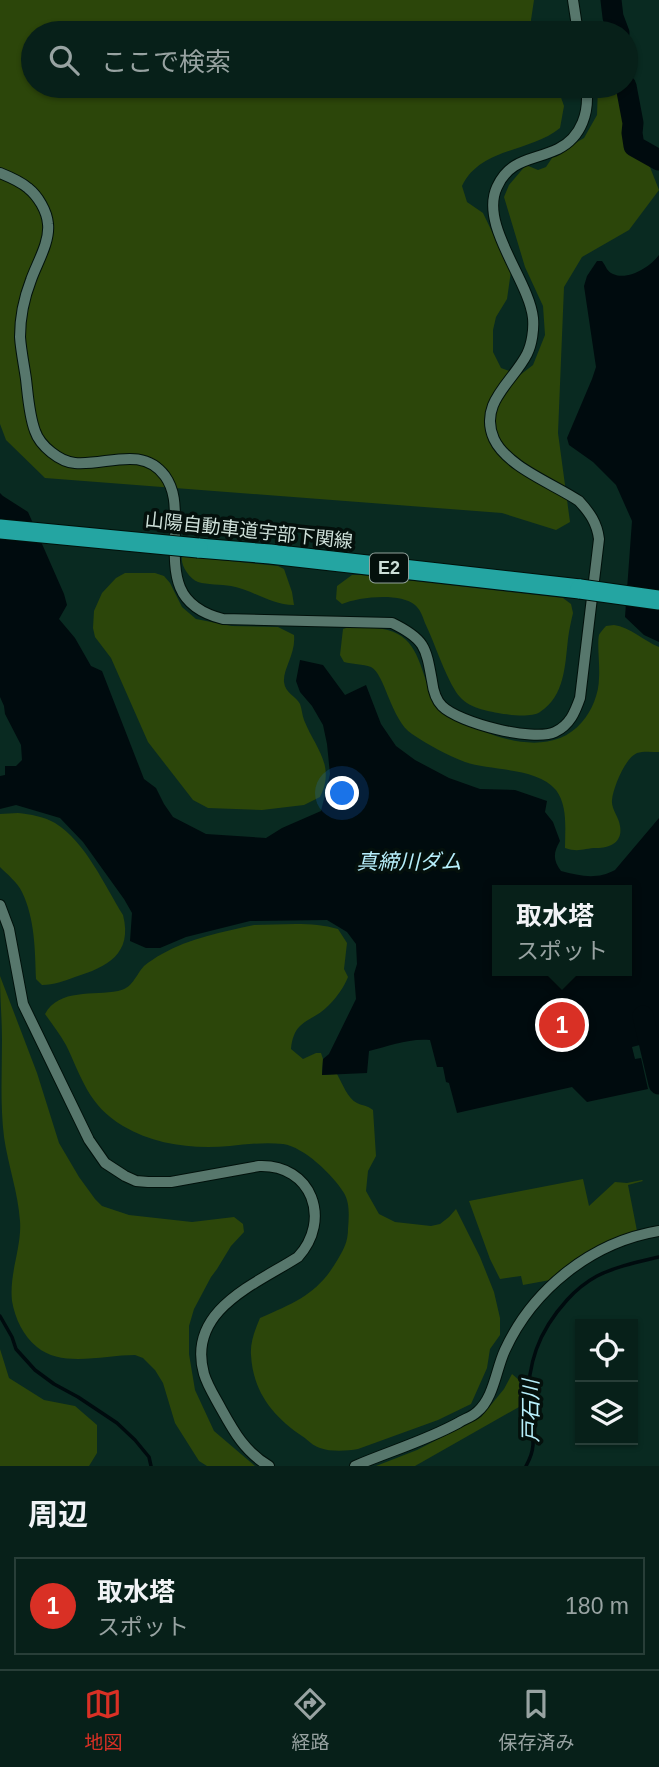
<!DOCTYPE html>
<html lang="ja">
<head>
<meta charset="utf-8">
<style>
	:root { --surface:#072019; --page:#102822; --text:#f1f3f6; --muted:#98a3a2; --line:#283e38; --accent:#d93025 }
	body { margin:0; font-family:Arial,"Noto Sans JP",sans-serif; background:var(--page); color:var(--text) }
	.controls { position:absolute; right:21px; bottom:21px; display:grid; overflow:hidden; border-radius:0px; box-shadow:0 2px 5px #0004 }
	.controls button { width:63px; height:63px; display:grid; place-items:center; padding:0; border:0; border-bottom:2px solid var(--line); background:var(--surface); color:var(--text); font:35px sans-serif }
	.you { position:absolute; left:343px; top:794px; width:24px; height:24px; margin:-18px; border:5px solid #fff; border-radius:50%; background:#1a73e8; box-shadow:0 0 0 10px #1a73e833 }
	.badge { display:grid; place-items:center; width:46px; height:46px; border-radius:50%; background:var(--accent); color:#fff; font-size:23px; font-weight:700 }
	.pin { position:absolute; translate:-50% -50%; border:4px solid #fff; box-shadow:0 2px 7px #0006 }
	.popup { position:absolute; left:492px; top:885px; width:140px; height:91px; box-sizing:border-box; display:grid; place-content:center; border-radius:0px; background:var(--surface); filter:drop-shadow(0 2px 5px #0005); font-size:23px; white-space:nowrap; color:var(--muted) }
	.popup b { font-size:26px; color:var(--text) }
	.popup::after { content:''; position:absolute; left:50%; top:100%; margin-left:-14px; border:14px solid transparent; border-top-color:var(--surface) }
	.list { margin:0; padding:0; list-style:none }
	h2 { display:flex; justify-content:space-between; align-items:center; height:91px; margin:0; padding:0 28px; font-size:30px }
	h2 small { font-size:23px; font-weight:400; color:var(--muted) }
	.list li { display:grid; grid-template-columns:46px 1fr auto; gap:21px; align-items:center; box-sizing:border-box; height:98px; margin:0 14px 14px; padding:0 14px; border:2px solid var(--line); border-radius:0px }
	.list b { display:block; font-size:26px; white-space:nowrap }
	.list p { margin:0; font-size:23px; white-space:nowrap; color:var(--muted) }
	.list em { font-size:23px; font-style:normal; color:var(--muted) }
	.icon { flex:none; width:38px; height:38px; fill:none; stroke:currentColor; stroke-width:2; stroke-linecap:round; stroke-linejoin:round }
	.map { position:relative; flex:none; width:659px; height:1466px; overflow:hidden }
	.search { position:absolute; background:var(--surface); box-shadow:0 2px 5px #0004; left:21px; right:21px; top:21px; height:77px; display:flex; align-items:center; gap:18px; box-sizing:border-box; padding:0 24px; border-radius:38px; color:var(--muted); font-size:26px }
	.sheet { height:203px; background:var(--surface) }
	nav { display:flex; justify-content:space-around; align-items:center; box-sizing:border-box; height:98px; border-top:2px solid var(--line); background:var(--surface); font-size:19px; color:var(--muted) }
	nav a { display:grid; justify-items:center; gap:4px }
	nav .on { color:var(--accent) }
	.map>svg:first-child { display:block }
	.green { fill:#2c460a }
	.water { fill:#000b0e; fill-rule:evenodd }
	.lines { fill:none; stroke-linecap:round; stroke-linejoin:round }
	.stream { stroke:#000b0e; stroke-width:3.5 }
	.river { stroke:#000b0e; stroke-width:21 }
	.building { fill:#0b4f27; stroke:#6d8672; stroke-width:2 }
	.street-casing { stroke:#00110b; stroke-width:12 }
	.highway-casing { stroke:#00110b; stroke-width:21 }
	.street { stroke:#57776c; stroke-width:10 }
	.highway { stroke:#24a5a2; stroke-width:19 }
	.highway-bridge-casing { stroke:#00110b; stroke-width:21; stroke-linecap:butt }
	.highway-bridge { stroke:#24a5a2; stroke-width:19 }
	.labels { text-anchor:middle; stroke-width:7; stroke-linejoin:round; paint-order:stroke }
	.shield { fill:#04100c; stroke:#91a19b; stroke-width:2 }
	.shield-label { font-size:18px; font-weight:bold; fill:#cddfd8 }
	.street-label { font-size:19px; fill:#cddfd8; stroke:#04100c }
	.water-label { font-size:21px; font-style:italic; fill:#b7effb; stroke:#04100c }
</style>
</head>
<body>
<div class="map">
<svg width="659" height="1466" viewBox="0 0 659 1466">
	<rect width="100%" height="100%" fill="#092a21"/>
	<g class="green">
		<path d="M 0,0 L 534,0 L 531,20 L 533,33 L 33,33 L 33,86 L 557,86 L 564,106 L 560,128 C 529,153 481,147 462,186 L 467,202 L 483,213 L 511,271 L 507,299 L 496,317 L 493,330 L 493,352 L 501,368 L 520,375 L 533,365 L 545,335 L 543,306 L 525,267 L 504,197 L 509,185 L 526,165 L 538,170 L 546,167 L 554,155 L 584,138 L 597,115 L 598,86 L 618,86 L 659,190 L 629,230 L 582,257 L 564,287 L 558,433 L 570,522 L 556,530 L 502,513 L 45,478 L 6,440 L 0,424 Z"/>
		<path d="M 182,556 L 278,566 L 284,569 L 292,592 L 294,605 C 271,605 253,590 231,586 C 221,584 207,585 198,582 C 189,578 180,565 182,556 Z"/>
		<path d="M 125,573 L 155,573 L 164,576 L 170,583 L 182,607 L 196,619 L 232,626 L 278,627 L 294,635 C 296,654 283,668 284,682 C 285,693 296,696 300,704 C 302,709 302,715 304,720 C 315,748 336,765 320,797 L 304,805 L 262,810 L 208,808 L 193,800 L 148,742 L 111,658 L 95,637 L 93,628 L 94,611 L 102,593 L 116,578 Z"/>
		<path d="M 352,575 L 361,575 L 563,598 L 571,604 L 573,613 C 571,622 569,630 568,639 C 565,665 565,696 540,712 C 531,718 509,715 498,713 C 482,710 466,707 456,692 C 443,671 436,646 425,623 C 423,617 420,609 415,605 C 400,592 358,597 342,604 L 336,599 L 337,586 Z"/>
		<path d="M 614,625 C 630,627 644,641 659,647 L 659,752 C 652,752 643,751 637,753 C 625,758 613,788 612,800 C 611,809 619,817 620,826 C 623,842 610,848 597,848 C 584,848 579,853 565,848 C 565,829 568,806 556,790 C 537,767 491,771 465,762 C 447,755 428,745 412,734 C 391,720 385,674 371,667 C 363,664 352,664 344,662 L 340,655 L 343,629 C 354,625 364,627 375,628 C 413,631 417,655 428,686 C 430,693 431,700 436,705 C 444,712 453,720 462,724 C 469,727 476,728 483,731 C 514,744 557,752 582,722 C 592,711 599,693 599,678 C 600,666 597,644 599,635 C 600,633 604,628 606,626 Z"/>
		<path d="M 18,813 C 30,814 45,817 55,823 C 85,841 105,886 123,915 C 133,954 107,967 75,977 C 64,981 54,985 42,985 L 36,979 C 35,950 35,919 22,892 C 17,882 7,874 0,867 L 0,814 Z"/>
		<path d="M 254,925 C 281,925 311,921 338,929 L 347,943 L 344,969 L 348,977 C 344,987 337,997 329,1005 C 312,1023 294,1018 291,1049 L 303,1059 L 316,1053 L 321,1053 L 323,1059 L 322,1075 L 337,1074 C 342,1083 348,1099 357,1103 C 363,1106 367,1105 373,1110 L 376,1156 L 368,1171 L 366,1191 L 379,1214 L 395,1222 L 431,1226 L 440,1224 L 449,1217 L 456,1209 L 480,1257 L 494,1292 L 500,1318 L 500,1335 L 490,1349 L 487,1368 L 471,1404 L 438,1420 L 358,1449 C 347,1451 331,1452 320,1448 C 313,1446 308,1440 302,1436 C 273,1416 253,1392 251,1355 C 250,1342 255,1330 260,1318 C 296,1302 318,1294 338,1259 C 344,1249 348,1241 348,1229 C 349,1217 350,1203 344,1193 C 333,1175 304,1147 283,1144 C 266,1142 247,1144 230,1146 C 192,1149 155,1145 123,1126 C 88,1105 82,1078 66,1045 C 60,1034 52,1024 45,1014 C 59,988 94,996 118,991 C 133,988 135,976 144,966 C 149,962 156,957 162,954 C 189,938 223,932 254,925 Z"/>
		<path d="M 0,976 L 37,1073 L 59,1143 L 79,1177 L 95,1199 L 102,1206 L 129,1215 L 192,1222 L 234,1217 L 243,1224 L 244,1232 L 231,1246 L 217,1269 L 211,1277 L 194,1309 L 189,1326 L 189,1354 L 195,1390 L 214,1431 L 255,1466 L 207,1466 L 199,1461 L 175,1423 L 163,1383 L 155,1370 L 143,1358 L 135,1355 C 104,1355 62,1368 37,1347 C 23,1336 15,1318 12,1301 C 9,1273 22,1247 20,1221 C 18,1192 8,1165 4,1137 C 0,1104 2,1072 2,1040 C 2,1019 0,998 0,976 Z"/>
		<path d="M 583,1179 L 589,1206 L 615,1182 L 627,1183 L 642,1180 L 643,1181 L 628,1185 L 637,1231 L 601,1245 L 579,1258 L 550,1280 L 523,1285 L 521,1276 L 500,1279 L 490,1259 L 469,1201 Z"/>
		<path d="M 0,1349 L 9,1378 L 44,1400 L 75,1406 L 97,1425 L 97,1453 L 89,1466 L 0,1466 Z"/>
		<path d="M 512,1374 L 519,1380 L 521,1398 L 519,1407 L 415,1466 L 376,1466 L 417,1450 L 481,1417 L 504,1389 Z"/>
	</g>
	<g class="water">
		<path d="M 659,255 L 659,642 L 644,635 L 625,617 L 632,521 L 616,485 L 593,462 L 569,445 L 567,438 L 592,379 L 596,367 L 584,286 L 587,276 L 597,261 L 602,261 C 606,266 607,272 613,274 C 628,281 650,267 659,255 Z"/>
		<path d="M 0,493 L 3,496 L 28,512 L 64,594 L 67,605 L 59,619 L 75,638 L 91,666 L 102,671 L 144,779 L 156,788 L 164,804 L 173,817 L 206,834 L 266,838 L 282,828 L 321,811 L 330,774 L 327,744 L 323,725 L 312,706 L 300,692 L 296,681 L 300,660 L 323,665 L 345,695 L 366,685 L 381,724 L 396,746 L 415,760 L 449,778 L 480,789 L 515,790 L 547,801 L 545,812 L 553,822 L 560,841 C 553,853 553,860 561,871 C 580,876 597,880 615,870 L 659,818 L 659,1040 L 632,1047 L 635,1059 L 641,1058 L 648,1089 L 587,1102 L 572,1087 L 457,1113 L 449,1083 L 446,1082 L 443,1067 L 437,1067 L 430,1040 C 409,1038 389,1046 369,1051 L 367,1073 L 322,1075 L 323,1059 L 329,1054 L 356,999 L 354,974 L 357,964 L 356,944 L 347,932 L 327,920 L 250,921 L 186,937 L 160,948 L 146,948 L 130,941 L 132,913 L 124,899 L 83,842 L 60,818 L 16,805 L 0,809 L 0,776 L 5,775 L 5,766 L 16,766 L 22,760 L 21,745 L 5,714 L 4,706 L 0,697 ZM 497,890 L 627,890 L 627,971 L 497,971 Z"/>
	</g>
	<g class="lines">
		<g class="stream">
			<path d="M 0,1316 L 12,1337 L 16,1349 L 35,1370 L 54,1384 L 78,1397 L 117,1423 L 135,1440 L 149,1457 L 151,1466"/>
			<path d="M 526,1466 C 540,1441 529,1433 528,1408 C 527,1364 538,1332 567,1300 C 576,1290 586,1282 597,1276 C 617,1266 638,1262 659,1257"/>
		</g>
		<g class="river">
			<path d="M 611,0 L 613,17 L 619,33"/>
			<path d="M 626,86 L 633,123 L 632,133 L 634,146 L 659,160"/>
			<path d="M 643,1016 L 659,1084"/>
		</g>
	</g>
	<path class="building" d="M 554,1019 L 570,1020 L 570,1036 L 554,1035 Z"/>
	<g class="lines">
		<defs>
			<g id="street">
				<path d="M 573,0 L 578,33"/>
				<path d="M 0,173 C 10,177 20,181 28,188 C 38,196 47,211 48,224 C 50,242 37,263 31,280 C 24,298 20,317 20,337 C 21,351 24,365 26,379 C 28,396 29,415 35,431 C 40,446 60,462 75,463 C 106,466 142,445 165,476 C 175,490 175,506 175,522 C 175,568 168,605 223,619 L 392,623 C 425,639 426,647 432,681 C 433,689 436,700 442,706 C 459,723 533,742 555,732 C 570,725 575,712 580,698 L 599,539 C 597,523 590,513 579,501 C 554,484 507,467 494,439 C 478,403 513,382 527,354 C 532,344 534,329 533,318 C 529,280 479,225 497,187 C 510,158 533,161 558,149 C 582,137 590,111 586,86"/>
				<path d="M 0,905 L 9,929 L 23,1004 L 89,1140 L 105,1163 L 125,1176 L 136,1181 L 148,1182 L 171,1182 L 259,1166 C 312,1164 332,1220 298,1257 C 256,1284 186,1310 204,1374 C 207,1384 213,1394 218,1403 C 232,1428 243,1451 269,1466"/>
				<path d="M 355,1466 C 390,1451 425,1441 458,1423 C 464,1419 472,1417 477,1412 C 494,1398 496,1369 505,1350 C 533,1289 592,1242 659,1231"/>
			</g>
			<path id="highway" d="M 198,548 L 270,554 L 580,589"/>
		</defs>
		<use href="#street" class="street-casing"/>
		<use href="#highway" class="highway-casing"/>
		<use href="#street" class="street"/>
		<use href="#highway" class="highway"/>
		<defs>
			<g id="highway-bridge">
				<path d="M 0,529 L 198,548"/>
				<path d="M 580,589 L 659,600"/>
			</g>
		</defs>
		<use href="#highway-bridge" class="highway-bridge-casing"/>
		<use href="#highway-bridge" class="highway-bridge"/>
	</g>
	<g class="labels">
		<rect class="shield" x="370" y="553.5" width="38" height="29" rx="5"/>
		<g class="shield-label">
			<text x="389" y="574">E2</text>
		</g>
		<g class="street-label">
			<text transform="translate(249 530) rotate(6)" y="7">山陽自動車道宇部下関線</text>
		</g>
		<g class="water-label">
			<text x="409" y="869">真締川ダム</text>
			<text transform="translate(531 1411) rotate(-90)" y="7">戸石川</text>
		</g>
	</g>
</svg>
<div class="controls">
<button><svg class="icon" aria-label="locate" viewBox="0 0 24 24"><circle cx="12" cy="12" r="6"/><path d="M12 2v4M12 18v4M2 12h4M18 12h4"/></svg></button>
<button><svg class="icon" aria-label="layers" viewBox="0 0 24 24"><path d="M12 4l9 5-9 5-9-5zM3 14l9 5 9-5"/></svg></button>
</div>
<div class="you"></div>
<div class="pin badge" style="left:562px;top:1025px">1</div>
<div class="popup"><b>取水塔</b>スポット</div>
<div class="search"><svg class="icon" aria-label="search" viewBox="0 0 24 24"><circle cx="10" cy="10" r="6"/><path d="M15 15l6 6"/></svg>ここで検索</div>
</div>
<section class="sheet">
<h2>周辺<small></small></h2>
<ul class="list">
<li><span class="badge">1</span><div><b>取水塔</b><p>スポット</p></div><em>180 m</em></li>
</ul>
</section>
<nav>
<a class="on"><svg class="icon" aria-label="map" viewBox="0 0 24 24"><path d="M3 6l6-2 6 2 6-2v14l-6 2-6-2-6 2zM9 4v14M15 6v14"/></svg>地図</a>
<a><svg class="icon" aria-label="directions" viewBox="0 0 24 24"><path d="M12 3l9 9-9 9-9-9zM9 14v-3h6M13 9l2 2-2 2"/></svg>経路</a>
<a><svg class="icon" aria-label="saved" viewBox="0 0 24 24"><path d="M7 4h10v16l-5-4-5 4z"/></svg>保存済み</a>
</nav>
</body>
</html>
